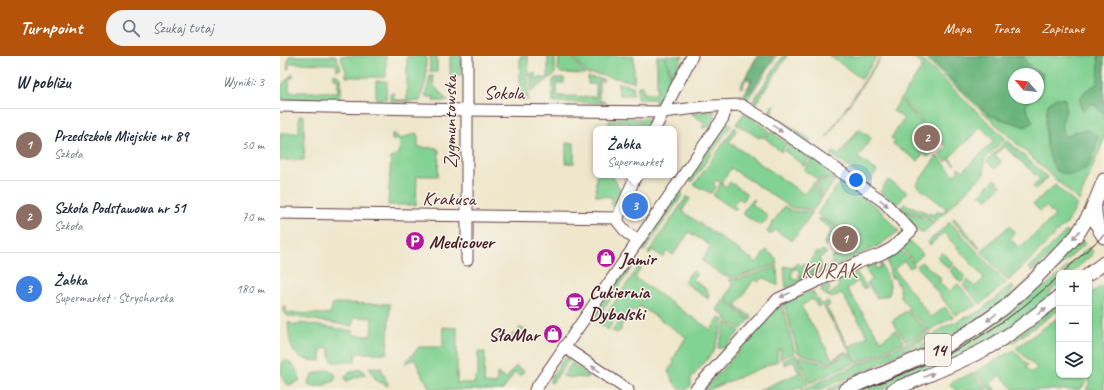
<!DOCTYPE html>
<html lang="pl">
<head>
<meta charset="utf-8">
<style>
	:root { --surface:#fff; --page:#f2f2f3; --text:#1f2937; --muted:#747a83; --line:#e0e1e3; --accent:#b45309 }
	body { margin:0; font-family:Caveat,sans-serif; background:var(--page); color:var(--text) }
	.controls { position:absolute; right:12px; bottom:12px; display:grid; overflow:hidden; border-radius:8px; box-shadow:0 1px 3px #0004 }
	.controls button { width:36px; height:36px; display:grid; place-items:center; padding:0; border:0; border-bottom:1px solid var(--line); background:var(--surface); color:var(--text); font:20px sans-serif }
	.compass { position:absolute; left:728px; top:12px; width:36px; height:36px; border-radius:50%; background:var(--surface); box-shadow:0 1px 3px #0004; rotate:298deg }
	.you { position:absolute; left:576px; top:124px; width:14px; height:14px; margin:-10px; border:3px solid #fff; border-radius:50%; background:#1a73e8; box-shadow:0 0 0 6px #1a73e833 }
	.badge { display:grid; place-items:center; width:26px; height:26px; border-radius:50%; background:var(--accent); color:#fff; font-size:13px; font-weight:700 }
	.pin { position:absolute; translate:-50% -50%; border:2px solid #fff; box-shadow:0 1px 4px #0006 }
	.popup { position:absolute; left:313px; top:70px; width:84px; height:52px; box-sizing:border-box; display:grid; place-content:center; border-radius:8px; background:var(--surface); filter:drop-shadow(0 1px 3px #0005); font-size:13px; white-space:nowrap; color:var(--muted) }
	.popup b { font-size:15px; color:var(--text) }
	.popup::after { content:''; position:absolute; left:50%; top:100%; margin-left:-8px; border:8px solid transparent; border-top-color:var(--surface) }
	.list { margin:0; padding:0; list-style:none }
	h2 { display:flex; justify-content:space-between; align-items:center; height:52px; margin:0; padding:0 16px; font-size:17px }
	h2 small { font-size:13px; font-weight:400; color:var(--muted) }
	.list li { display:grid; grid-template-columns:26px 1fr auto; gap:12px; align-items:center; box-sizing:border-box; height:72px; padding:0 16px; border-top:1px solid var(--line) }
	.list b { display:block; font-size:15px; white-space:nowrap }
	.list p { margin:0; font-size:13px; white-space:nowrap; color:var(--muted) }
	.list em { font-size:13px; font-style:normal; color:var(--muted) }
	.icon { flex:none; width:22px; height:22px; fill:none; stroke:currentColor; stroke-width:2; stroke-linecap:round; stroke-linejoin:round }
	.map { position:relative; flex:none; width:824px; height:334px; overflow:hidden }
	header { display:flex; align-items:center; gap:24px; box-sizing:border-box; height:56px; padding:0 20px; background:var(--accent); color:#fff }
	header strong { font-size:19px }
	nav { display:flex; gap:22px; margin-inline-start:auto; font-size:14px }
	.search { width:280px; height:36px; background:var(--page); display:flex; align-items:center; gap:10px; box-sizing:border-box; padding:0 14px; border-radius:22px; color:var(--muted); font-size:15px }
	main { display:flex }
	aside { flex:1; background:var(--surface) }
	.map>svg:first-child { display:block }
	.green { fill:#82d293; stroke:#66785f; fill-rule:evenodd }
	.forest { fill:#69b47d; stroke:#5a6a54 }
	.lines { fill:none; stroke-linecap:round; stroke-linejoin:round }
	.minor-casing { stroke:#633d43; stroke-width:13 }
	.major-casing { stroke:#633d43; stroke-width:15 }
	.minor { stroke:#fff; stroke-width:11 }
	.major { stroke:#fff; stroke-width:13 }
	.tram { stroke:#4a1f2b; stroke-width:1 }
	.oneway { fill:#ae9aa0 }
	.labels { text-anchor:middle; stroke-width:3; stroke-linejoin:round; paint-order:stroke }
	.shield { fill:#f7f3e8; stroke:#7e5f64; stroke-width:1 }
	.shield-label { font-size:18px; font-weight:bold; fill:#4a1f2b }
	.street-label { font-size:19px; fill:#4a1f2b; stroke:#f7f3e8 }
	.poi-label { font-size:19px; font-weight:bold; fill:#4a1f2b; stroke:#f7f3e8; text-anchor:start }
	.quarter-label { font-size:21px; letter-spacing:1px; fill:#795049; stroke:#f7f3e8 }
</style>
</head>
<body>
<header>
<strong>Turnpoint</strong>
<div class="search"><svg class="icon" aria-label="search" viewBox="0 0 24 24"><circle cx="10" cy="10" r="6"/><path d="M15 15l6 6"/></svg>Szukaj tutaj</div>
<nav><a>Mapa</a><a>Trasa</a><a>Zapisane</a></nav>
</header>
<main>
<aside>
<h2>W pobliżu<small>Wyniki: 3</small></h2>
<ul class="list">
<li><span class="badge" style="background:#8d6e63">1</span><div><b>Przedszkole Miejskie nr 89</b><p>Szkoła</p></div><em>50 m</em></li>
<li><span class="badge" style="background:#8d6e63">2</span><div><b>Szkoła Podstawowa nr 51</b><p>Szkoła</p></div><em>70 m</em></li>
<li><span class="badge" style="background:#3f7fe0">3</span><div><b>Żabka</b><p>Supermarket · Strycharska</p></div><em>180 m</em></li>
</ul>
</aside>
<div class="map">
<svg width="824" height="334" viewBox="0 0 824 334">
	<rect width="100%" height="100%" fill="#f7f3e8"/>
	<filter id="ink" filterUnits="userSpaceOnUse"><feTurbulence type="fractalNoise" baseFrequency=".025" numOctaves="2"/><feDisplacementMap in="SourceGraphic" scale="8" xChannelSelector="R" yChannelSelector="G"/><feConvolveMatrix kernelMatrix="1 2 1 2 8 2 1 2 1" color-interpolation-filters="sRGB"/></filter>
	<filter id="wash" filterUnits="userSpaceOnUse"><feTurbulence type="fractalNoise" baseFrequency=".012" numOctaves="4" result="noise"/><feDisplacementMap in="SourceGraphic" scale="16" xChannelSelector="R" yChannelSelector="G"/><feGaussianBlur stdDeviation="0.9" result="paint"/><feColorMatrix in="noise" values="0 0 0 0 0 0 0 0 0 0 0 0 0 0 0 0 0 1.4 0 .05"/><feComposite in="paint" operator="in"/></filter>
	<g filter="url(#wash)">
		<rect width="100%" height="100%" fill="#efe7cc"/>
		<g class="green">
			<path d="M 9,0 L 56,0 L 61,13 L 57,14 L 56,8 L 9,7 L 9,13 L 7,13 Z"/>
			<path d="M 60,0 L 106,0 L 106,21 L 66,21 L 66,15 Z"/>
			<path d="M 127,0 L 146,0 L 146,23 L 140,45 L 112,46 L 110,45 L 110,37 L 114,37 L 114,44 L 127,44 Z"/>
			<rect x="150" y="0" width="7" height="16"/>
			<rect x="170" y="0" width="11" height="19"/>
			<rect x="240" y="0" width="8" height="44"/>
			<path d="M 268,0 L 275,0 L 275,18 L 251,36 L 251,17 L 255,17 L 255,22 L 268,22 Z"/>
			<path d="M 279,0 L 291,0 L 305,18 L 281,17 L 278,14 Z"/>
			<path d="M 293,0 L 354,0 L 354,26 L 316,18 L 307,18 Z"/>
			<path d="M 377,0 L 384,0 L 391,22 L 378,46 L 375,48 L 375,43 L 357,43 L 358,30 L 363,30 L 363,37 L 377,37 Z"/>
			<path d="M 385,0 L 403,0 L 392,20 Z"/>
			<path d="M 477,0 L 497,0 L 467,44 L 462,42 L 471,25 L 466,23 L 462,32 L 460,31 Z"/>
			<path d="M 503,0 L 507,0 L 476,47 L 473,45 Z"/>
			<path d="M 550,0 L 597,0 L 582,23 Z"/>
			<path d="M 601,0 L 602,0 L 547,81 L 547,80 Z"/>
			<path d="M 626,0 L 638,0 L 725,82 L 704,104 L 704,118 L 657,164 L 621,153 L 625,147 L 627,149 L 654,159 L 657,155 L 660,157 L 667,153 L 636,129 L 657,100 L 674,119 L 679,114 L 677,112 L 678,111 L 683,115 L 714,85 L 701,71 L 669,102 L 675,108 L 674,109 L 669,103 L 666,106 L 659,99 L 667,91 L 623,45 L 623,47 L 661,88 L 648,101 L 643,97 L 638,105 L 613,88 L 615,85 L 611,82 L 624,62 L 613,55 L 643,10 L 635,2 Z"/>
			<path d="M 642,0 L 824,0 L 824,83 L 799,145 ZM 734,18 L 758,18 L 758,42 L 734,42 Z"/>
			<path d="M 12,18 L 13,18 L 13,22 L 9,22 L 9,36 L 58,36 L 58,23 L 54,23 L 54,18 L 59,20 L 61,22 L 61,44 L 0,43 L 0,31 Z"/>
			<path d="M 150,20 L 153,20 L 154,30 L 168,45 L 153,45 L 154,41 L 145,41 Z"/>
			<path d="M 308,21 L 323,23 L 324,25 L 319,25 L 319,45 L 325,45 L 325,47 L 271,46 L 273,45 L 273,27 L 272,26 L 275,22 L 284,22 L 284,27 L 277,27 L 277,40 L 316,41 L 316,28 L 308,28 Z"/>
			<path d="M 96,25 L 107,25 L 106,43 L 96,43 Z"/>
			<path d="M 338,27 L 353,30 L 353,39 L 339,39 Z"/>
			<path d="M 493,49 L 495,50 L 490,57 L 531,84 L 529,87 L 488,58 Z"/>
			<path d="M 433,55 C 438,63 431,73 422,72 L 425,67 L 412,58 L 413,56 Z"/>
			<path d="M 464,57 L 489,74 L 483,82 L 480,80 L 479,82 L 456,68 Z"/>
			<path d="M 19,60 L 24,60 L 24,104 L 0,104 L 0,77 L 19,77 Z"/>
			<path d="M 333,62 L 356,62 L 361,73 L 347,73 L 348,66 L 335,66 L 335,73 L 329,73 L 329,65 Z"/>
			<path d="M 358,62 L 371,63 L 368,73 L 363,73 Z"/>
			<path d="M 446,66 L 451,69 L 412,126 L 409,124 L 408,121 Z"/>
			<path d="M 455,71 L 457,73 L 449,86 L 524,138 L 534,126 L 541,144 L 533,154 L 512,152 L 451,112 L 441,128 L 446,131 L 450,126 L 466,137 L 466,141 L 463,145 L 458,142 L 453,149 L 458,153 L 455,154 L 433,139 L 441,127 L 436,124 L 433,128 L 436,130 L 431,137 L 414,129 Z"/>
			<path d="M 579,73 L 591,82 L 578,102 L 597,115 L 589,126 L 551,99 L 553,96 L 559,99 Z"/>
			<path d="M 490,75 L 507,87 L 501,96 L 485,82 Z"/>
			<path d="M 113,77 L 121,83 L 136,77 L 138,80 L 138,91 L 157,92 L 157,94 L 159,94 L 158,120 L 137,120 L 136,149 L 108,149 L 111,102 C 119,99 119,95 120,87 L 117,84 L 112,84 L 112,78 Z"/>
			<path d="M 727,84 L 768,122 L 755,133 L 753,131 L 760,123 L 724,90 L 715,99 L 721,105 L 715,113 L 707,105 Z"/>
			<rect x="286" y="87" width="8" height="20"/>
			<path d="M 509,88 L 530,102 L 524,110 L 505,95 Z"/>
			<path d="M 532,103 L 557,121 L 537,123 L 524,114 Z"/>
			<path d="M 316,119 L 332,119 L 342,137 L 336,152 L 332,152 L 332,141 L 316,140 Z"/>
			<path d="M 556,123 L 542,142 L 536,125 Z"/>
			<path d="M 715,123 L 721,130 L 707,144 L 702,138 L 699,140 L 699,139 Z"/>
			<path d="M 608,124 L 627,136 L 617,149 L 615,149 L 605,139 L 600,136 Z"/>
			<path d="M 560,126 L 598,152 L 619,175 L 598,190 L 506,232 L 504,210 L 513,212 L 517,207 L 522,210 L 524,207 L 527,209 L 535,197 L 539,197 L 543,194 L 547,197 L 539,202 L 542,210 L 522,220 L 519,220 L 519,218 L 521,216 L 517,213 L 513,213 L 511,222 L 516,224 L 519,221 L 522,221 L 549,209 L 552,207 L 552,201 L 564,198 L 569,194 L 569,183 L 561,173 L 537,158 Z"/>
			<path d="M 775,129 L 796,148 L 796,151 L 787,168 L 782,171 L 758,196 L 728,225 L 701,195 L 729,170 L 735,177 L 730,182 L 739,192 L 775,160 L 766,150 L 760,155 L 753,148 Z"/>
			<path d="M 399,135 L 403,138 L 364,195 L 360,192 Z"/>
			<path d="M 407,140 L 410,143 L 402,155 L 477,207 L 486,194 L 496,202 L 497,208 L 458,221 L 444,220 L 422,205 L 431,190 L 409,176 L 393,199 L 387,195 L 383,201 L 372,194 L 369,199 L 368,197 Z"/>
			<path d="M 475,143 L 472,149 L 486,158 L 488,163 L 480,169 L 464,159 L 463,156 L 470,146 Z"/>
			<path d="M 504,150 L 512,155 L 533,156 L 512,185 L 495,174 L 490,179 L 487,176 Z"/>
			<path d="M 620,154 L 655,166 L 644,176 L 642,175 L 639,176 Z"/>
			<path d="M 538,162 L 545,164 L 558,173 L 545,191 L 544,186 L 551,175 L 547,171 L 547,170 L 537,163 Z"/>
			<path d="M 674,162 L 700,191 L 699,193 L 673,165 Z"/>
			<path d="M 670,166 L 726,227 L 700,248 L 683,229 L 688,224 L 695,231 L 704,222 L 665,178 L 663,177 L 650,189 L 648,186 Z"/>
			<path d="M 792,175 L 774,197 L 752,215 L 749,212 L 785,176 Z"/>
			<path d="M 800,182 L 805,188 L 762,227 L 765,231 L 779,218 L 779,228 L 769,237 L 772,240 L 779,234 L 779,235 L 722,278 L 669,305 L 601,334 L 576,334 L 663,296 Z"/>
			<path d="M 629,186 L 632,187 L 643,198 L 634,207 L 622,191 Z"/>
			<path d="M 809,191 L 814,197 L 791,217 L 780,217 Z"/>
			<path d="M 621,194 L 634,209 L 630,212 L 624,205 L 614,213 L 650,260 L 652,261 L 665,251 L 673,261 C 664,265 657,271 648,275 L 641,266 L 627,254 L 629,252 L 621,241 L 620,233 L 615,222 L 611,222 L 607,203 Z"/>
			<path d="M 662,196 L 674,208 L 668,213 L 657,201 Z"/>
			<path d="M 354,201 L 357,204 L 316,264 L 312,262 Z"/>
			<path d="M 601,205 C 603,216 614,228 609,239 L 597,242 L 587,227 L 592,223 L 585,212 L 596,207 L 597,208 L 595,209 L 596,213 L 601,211 L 600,206 Z"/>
			<path d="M 641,206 L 660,221 L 660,227 L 669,236 L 678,228 L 697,249 L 675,259 L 637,210 Z"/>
			<path d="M 361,207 L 363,209 L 355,222 L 431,274 L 439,261 L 444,264 L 434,295 L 411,322 L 411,330 L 407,334 C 396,334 392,324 388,315 L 394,307 L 393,303 L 406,281 L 360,250 L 357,256 L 352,253 L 341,270 L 341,274 L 337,277 L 332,275 L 340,263 L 336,260 L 328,274 L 320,268 Z"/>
			<path d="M 497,210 L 498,230 L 485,222 L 483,222 L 479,226 L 474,223 L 456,250 L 472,261 L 470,264 L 445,242 L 454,228 L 448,223 L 459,223 L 472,219 Z"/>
			<path d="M 675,210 L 686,222 L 681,227 L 670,215 Z"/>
			<path d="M 412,215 L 417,218 L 413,223 L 427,234 L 429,240 L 428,243 L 404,226 Z"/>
			<path d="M 576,216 L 587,231 L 583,233 L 578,225 L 567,233 L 599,282 L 602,284 L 616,274 L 624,286 L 577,307 L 542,248 L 548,245 L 550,249 L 546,251 L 569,291 L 588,280 L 561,237 L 552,242 L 544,238 L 541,234 L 543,230 L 548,228 L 550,234 L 547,236 L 549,239 L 559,231 L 557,224 Z"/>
			<path d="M 731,229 L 734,232 L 726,244 L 710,257 L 646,294 L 553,334 L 547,334 L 599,312 L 645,287 L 662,272 L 700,255 Z"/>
			<path d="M 824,229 L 824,334 L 806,334 L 810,326 L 809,322 L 800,334 L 734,334 L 720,319 L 710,328 L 716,334 L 710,334 L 695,316 L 734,294 L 748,309 L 746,311 L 752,317 L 757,312 L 736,292 L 779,261 L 779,319 L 809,319 L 809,238 Z"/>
			<path d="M 532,235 L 541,249 L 538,251 L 532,243 L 521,250 L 551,301 L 553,303 L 566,295 L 567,296 L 549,307 L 518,297 L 504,247 Z"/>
			<path d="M 444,243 L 469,265 L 461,273 L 445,263 L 446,261 L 442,258 L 442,257 L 437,254 Z"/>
			<path d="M 53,247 L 110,248 L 107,297 L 76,297 L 75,306 L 53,306 L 50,300 L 50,292 L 41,293 L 41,305 C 10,304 10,292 8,266 C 13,268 16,271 21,267 L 73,275 L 73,279 L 91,280 L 92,262 L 74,261 L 73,270 L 8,260 C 4,258 2,256 3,251 L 6,249 L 6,257 L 50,258 Z"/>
			<path d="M 779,247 L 779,254 L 732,287 L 730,285 Z"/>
			<path d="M 502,248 L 515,297 L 500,303 L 501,293 L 498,294 L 497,300 L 498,305 L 428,334 L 424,334 L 497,252 Z"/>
			<path d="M 626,255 L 640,268 L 647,276 L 626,285 L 612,265 Z"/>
			<path d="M 446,266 L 460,275 L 445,292 L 438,292 Z"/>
			<path d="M 163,271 L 177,272 L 177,327 L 195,327 L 195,321 L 198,320 L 198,296 L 205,296 L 204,327 L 217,328 L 217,317 L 226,323 L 236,310 L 244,315 L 240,320 L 235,316 L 223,334 L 150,334 L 145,323 L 143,322 L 135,303 L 125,307 L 139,291 L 163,291 Z"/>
			<path d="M 239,272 L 244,273 C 242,289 224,284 211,284 L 212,281 L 231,281 L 232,278 L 239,278 Z"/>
			<path d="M 652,276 L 644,284 L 596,310 L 539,334 L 521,334 Z"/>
			<path d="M 569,297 L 575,307 L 530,327 L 519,300 L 548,309 Z"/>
			<path d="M 516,299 L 528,328 L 514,334 L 479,334 L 519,317 L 514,305 L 505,309 L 503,305 Z"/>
			<path d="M 286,302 L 290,303 L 272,327 L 269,325 L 283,303 Z"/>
			<path d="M 3,304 C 12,305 21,316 19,325 L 10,329 C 0,328 0,311 3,304 Z"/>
			<path d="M 292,307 L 309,320 L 308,322 L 286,321 L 283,320 Z"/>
			<path d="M 89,311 L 101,312 L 108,328 L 108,330 L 96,324 Z"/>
			<path d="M 80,313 L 83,314 L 85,318 L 66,325 L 65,320 L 68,317 Z"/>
			<path d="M 49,314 L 53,316 L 56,319 L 54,325 C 46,328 37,333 29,329 L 28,326 L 33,318 Z"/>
			<path d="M 693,317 L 707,334 L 675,334 L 670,329 L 672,326 Z"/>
		</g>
		<g class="forest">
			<path d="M 478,0 L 494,0 L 471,35 L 466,39 L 472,25 L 469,22 L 466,21 Z"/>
			<path d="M 646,0 L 714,0 L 716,5 L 720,4 L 724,0 L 743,0 C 747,10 753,14 763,17 L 760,33 L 758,35 L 758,18 L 734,18 L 734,42 L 753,42 L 745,50 L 753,66 L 745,71 L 709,59 Z"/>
			<path d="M 818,0 L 824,0 L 824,58 L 813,47 L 805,54 L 801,52 L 800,42 L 806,34 L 817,28 L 819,15 Z"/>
			<path d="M 776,42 L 785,43 C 785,46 786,50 786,53 C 784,66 777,68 786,81 L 794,76 L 809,74 L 818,81 C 814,98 810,122 787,118 C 781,117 776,116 774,111 C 764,92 765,68 768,48 Z"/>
		</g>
	</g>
	<g filter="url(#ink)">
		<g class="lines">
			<defs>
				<g id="minor">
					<path d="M 187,0 L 187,204"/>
					<path d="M 0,50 L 187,54 L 383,56 L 433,50 L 461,49 L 483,62 L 604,146 L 631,175 L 612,192 L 601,198 L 577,207 L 498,243 L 415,334"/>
					<path d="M 375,73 L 383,56 L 412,0"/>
					<path d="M 356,119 L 338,161 L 338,166 L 347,177 L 358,185"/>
					<path d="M 0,157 L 338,162"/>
					<path d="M 284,291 L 348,334"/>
					<path d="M 255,334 L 443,62 L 447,50"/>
				</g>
				<g id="major">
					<path d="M 815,147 C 814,160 816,171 824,181"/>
					<path d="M 809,218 L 824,207"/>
					<path d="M 565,334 L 664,291 L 694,273 L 724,252 L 754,224 L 797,179 L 811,156 L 824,124"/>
					<path d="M 613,334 C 645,320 678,308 709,291 C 734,277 756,259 779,241"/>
				</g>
			</defs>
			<use href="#minor" class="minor-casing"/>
			<use href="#major" class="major-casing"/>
			<use href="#minor" class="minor"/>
			<use href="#major" class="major"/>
			<g class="tram">
				<path d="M 782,217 L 824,179"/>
				<path d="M 583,334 C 612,322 641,311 670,297 C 711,277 746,250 779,220"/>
			</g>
		</g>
		<defs><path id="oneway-solid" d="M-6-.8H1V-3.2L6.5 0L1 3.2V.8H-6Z"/></defs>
		<g class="oneway">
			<use href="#oneway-solid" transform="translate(498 73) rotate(35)"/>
			<use href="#oneway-solid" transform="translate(604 147) rotate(41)"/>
			<use href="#oneway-solid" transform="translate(796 179) rotate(130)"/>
			<use href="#oneway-solid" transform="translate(505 239) rotate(155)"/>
			<use href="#oneway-solid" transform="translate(762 255) rotate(-38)"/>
			<use href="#oneway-solid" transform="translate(711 262) rotate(144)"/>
			<use href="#oneway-solid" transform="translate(316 313) rotate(-146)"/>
			<use href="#oneway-solid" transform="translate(649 319) rotate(-23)"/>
		</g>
	</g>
	<defs>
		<symbol id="parking-disc" viewBox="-11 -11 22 22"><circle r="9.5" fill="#b5179e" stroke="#f7f3e8"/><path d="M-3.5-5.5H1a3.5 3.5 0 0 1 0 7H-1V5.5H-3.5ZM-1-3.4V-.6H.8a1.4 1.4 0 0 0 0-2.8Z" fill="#fff"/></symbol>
		<symbol id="shop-disc" viewBox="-11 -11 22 22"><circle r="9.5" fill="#b5179e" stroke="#f7f3e8"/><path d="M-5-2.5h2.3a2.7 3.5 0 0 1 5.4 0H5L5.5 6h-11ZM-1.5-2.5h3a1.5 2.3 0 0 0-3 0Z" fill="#fff"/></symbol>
		<symbol id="cafe-disc" viewBox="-11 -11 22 22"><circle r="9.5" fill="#b5179e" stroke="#f7f3e8"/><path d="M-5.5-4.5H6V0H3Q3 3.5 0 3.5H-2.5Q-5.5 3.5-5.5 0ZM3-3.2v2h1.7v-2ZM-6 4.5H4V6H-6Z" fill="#fff"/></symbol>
	</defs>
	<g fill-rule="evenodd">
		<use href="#parking-disc" x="124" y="174" width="22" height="22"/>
		<use href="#shop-disc" x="315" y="191" width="22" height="22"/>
		<use href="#cafe-disc" x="284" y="235" width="22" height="22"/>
		<use href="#shop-disc" x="262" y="267" width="22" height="22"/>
	</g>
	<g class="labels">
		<rect class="shield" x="645" y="278" width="26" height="32" rx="3"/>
		<g class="shield-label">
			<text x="658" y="300">14</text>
		</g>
		<g class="street-label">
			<text transform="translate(224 36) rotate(1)" y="7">Sokola</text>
			<text transform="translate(169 66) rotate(-90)" y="7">Zygmuntowska</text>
			<text transform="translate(169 142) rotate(1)" y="7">Krakusa</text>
		</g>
		<g class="poi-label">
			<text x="149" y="192">Medicover</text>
			<text x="340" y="209">Jamir</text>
			<text x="309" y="242">Cukiernia<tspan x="309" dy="22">Dybalski</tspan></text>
			<text x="259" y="285" text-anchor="end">SłaMar</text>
		</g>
		<g class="quarter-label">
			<text x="550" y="221">KURAK</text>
		</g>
	</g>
</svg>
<div class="controls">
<button>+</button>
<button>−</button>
<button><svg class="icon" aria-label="layers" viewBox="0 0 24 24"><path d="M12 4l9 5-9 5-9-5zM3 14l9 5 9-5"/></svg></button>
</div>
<svg class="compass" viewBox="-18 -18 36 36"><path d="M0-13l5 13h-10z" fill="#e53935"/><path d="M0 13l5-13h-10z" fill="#747a83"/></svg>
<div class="you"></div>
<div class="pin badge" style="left:565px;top:183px;background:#8d6e63">1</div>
<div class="pin badge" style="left:647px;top:82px;background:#8d6e63">2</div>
<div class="pin badge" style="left:355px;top:150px;background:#3f7fe0">3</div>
<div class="popup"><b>Żabka</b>Supermarket</div>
</div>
</main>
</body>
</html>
